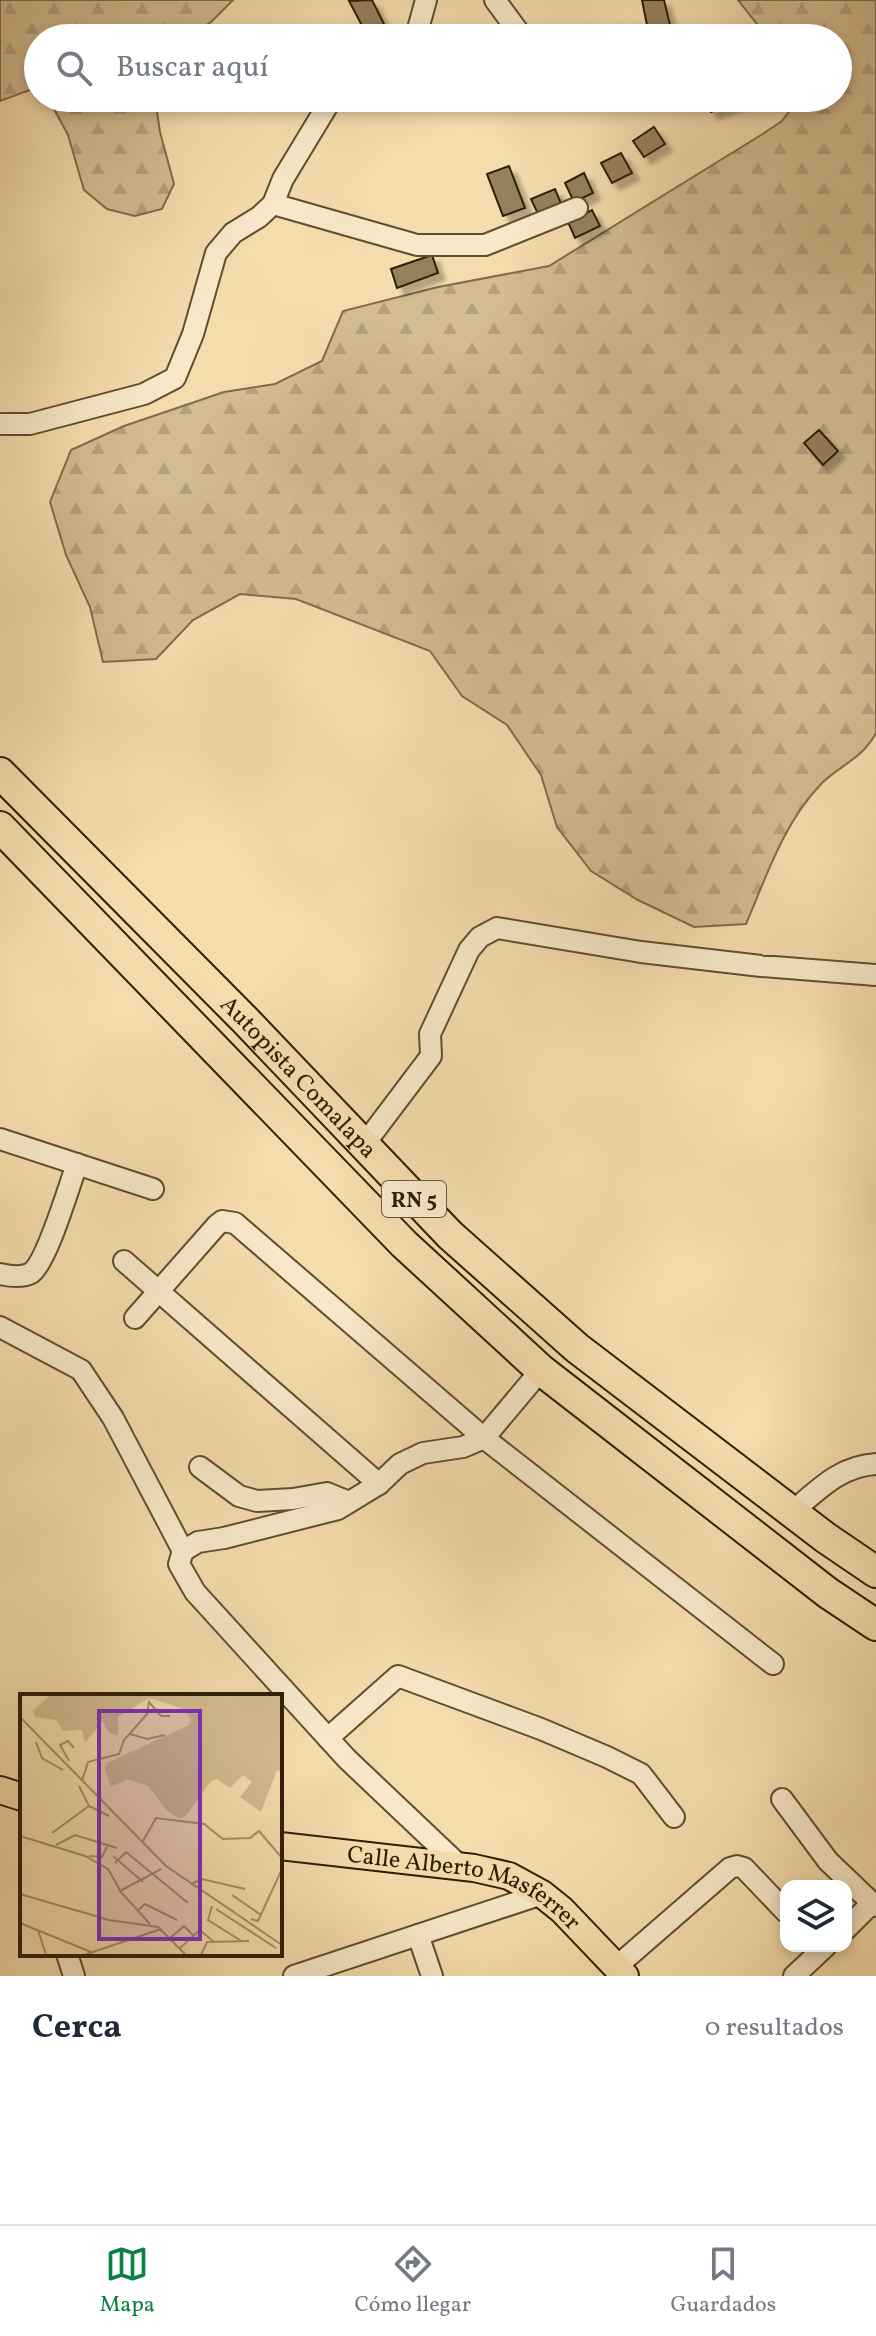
<!DOCTYPE html>
<html lang="es">
<head>
<meta charset="utf-8">
<style>
	:root { --surface:#fff; --page:#f2f2f3; --text:#1f2937; --muted:#747a83; --line:#e0e1e3; --accent:#0b8043 }
	body { margin:0; font-family:Vollkorn,serif; background:var(--page); color:var(--text) }
	.controls { position:absolute; right:24px; bottom:24px; display:grid; overflow:hidden; border-radius:16px; box-shadow:0 4px 12px #0003 }
	.controls button { width:72px; height:72px; display:grid; place-items:center; padding:0; border:0; border-bottom:2px solid var(--line); background:var(--surface); color:var(--text); font:40px sans-serif }
	.list { margin:0; padding:0; list-style:none }
	h2 { display:flex; justify-content:space-between; align-items:center; height:104px; margin:0; padding:0 32px; font-size:34px }
	h2 small { font-size:26px; font-weight:400; color:var(--muted) }
	.icon { flex:none; width:44px; height:44px; fill:none; stroke:currentColor; stroke-width:2; stroke-linecap:round; stroke-linejoin:round }
	.map { position:relative; flex:none; width:876px; height:1976px; overflow:hidden }
	.search { position:absolute; background:var(--surface); box-shadow:0 4px 12px #0003; left:24px; right:24px; top:24px; height:88px; display:flex; align-items:center; gap:20px; box-sizing:border-box; padding:0 28px; border-radius:44px; color:var(--muted); font-size:30px }
	.sheet { height:248px; background:var(--surface) }
	nav { display:flex; justify-content:space-around; align-items:center; box-sizing:border-box; height:112px; border-top:2px solid var(--line); background:var(--surface); font-size:22px; color:var(--muted) }
	nav a { display:grid; justify-items:center; gap:4px }
	nav .on { color:var(--accent) }
	.map>svg:first-child { display:block }
	.forest { fill:url(#forest-firs); stroke:#806c4c; stroke-width:2 }
	.building { fill:#95805d; stroke:#2e1d08; stroke-width:2; filter:url(#shadow) }
	.lines { fill:none; stroke-linecap:round; stroke-linejoin:round }
	.minor-casing { stroke:#604d31; stroke-width:24 }
	.major-casing { stroke:#2e1d08; stroke-width:30 }
	.highway-casing { stroke:#2e1d08; stroke-width:34 }
	.minor { stroke:#f8e8c9; stroke-width:20 }
	.major { stroke:#f5dcac; stroke-width:26 }
	.highway { stroke:#f5dcac; stroke-width:30 }
	.labels { text-anchor:middle; stroke-width:6; stroke-linejoin:round; paint-order:stroke }
	.shield { fill:#f8e8c9; stroke:#6b5a42; stroke-width:2 }
	.shield-label { font-size:22px; font-weight:bold; fill:#2e1d08 }
	.street-label { font-size:24px; fill:#2e1d08; stroke:#f8e8c9 }
	.inset-road { fill:none; stroke:#a5906a; stroke-width:2 }
	.view { fill:#7b2cbf; fill-opacity:0.15; stroke:#7b2cbf; stroke-width:4 }
	.inset-edge { fill:none; stroke:#2e1d08; stroke-width:4 }
</style>
</head>
<body>
<div class="map">
<svg width="876" height="1976" viewBox="0 0 876 1976">
	<defs>
		<pattern id="forest-firs" width="22" height="20" patternUnits="userSpaceOnUse" patternTransform="scale(2)"><rect width="22" height="20" fill="#d3bc90"/><path d="M5 1l3.5 6h-7zM16 11l3.5 6h-7z" fill="#b5a17b"/></pattern>
		<filter id="shadow"><feDropShadow dx="7" dy="7" stdDeviation="2" flood-color="#0004"/></filter>
	</defs>
	<rect width="100%" height="100%" fill="#f5dcac"/>
	<filter id="stains"><feTurbulence type="fractalNoise" baseFrequency=".0025" numOctaves="4"/><feColorMatrix values="0 0 0 0 .2 0 0 0 0 .09 0 0 0 0 .02 0 0 0 .5 -.17"/></filter>
	<radialGradient id="worn" r=".72"><stop offset=".6" stop-color="#630" stop-opacity="0"/><stop offset="1" stop-color="#630" stop-opacity=".3"/></radialGradient>
	<g class="forest">
		<path d="M 0,0 L 233,0 L 211,22 L 183,38 L 38,38 L 38,87 L 0,101 Z"/>
		<path d="M 738,0 L 876,0 L 876,733 C 863,758 842,764 822,783 C 784,822 767,875 746,924 L 694,927 L 638,900 L 591,871 L 557,827 L 541,775 L 507,725 L 462,696 L 430,651 L 296,599 L 240,594 L 193,620 L 156,659 L 103,662 L 90,607 L 66,555 L 50,502 L 71,450 L 124,426 L 224,392 L 275,384 L 322,361 L 343,311 L 438,287 L 549,266 L 761,135 L 782,121 L 799,98 L 838,98 L 838,38 L 773,38 L 761,29 Z"/>
		<path d="M 48,98 L 155,98 L 160,132 L 174,184 L 162,209 L 135,216 L 107,209 L 84,190 L 68,135 Z"/>
	</g>
	<g class="building">
		<path d="M 372,0 L 385,26 L 367,35 L 349,1 Z"/>
		<path d="M 642,0 L 664,0 L 670,25 L 648,30 Z"/>
		<path d="M 706,98 L 743,98 L 744,101 L 711,112 Z"/>
		<path d="M 654,127 L 665,144 L 644,157 L 633,141 Z"/>
		<path d="M 621,153 L 632,173 L 612,183 L 601,163 Z"/>
		<path d="M 509,166 L 525,208 L 503,216 L 487,174 Z"/>
		<path d="M 584,173 L 593,193 L 574,202 L 565,183 Z"/>
		<path d="M 555,189 L 562,206 L 539,216 L 531,199 Z"/>
		<path d="M 592,210 L 600,226 L 575,238 L 568,222 Z"/>
		<path d="M 432,255 L 438,273 L 397,288 L 391,269 Z"/>
		<path d="M 819,430 L 838,451 L 823,465 L 804,443 Z"/>
	</g>
	<g class="lines">
		<defs>
			<g id="minor">
				<path d="M 495,0 L 523,38"/>
				<path d="M 411,38 L 418,29 L 426,0"/>
				<path d="M 273,204 L 417,245 L 485,245 L 577,208"/>
				<path d="M 0,424 L 30,424 L 144,394 L 175,378 L 193,334 L 216,253 L 233,233 L 259,217 L 273,204 L 283,179 L 332,98"/>
				<path d="M 0,1139 L 153,1189"/>
				<path d="M 363,1146 L 431,1056 L 430,1034 L 469,950 L 480,937 L 497,928 L 641,952 L 761,966 L 876,975"/>
				<path d="M 124,1261 L 379,1484"/>
				<path d="M 0,1274 C 9,1276 22,1278 31,1273 C 47,1262 69,1186 77,1164"/>
				<path d="M 135,1318 L 217,1225 L 222,1221 L 235,1223 L 484,1438 L 773,1664"/>
				<path d="M 0,1327 L 81,1370 L 113,1418 L 183,1551"/>
				<path d="M 200,1467 L 239,1496 L 257,1501 L 293,1499 L 327,1493 L 349,1502"/>
				<path d="M 792,1512 C 818,1490 840,1466 876,1464"/>
				<path d="M 328,1738 L 398,1676 L 541,1729 L 607,1757 L 641,1774 L 674,1817"/>
				<path d="M 782,1799 L 828,1861 L 872,1903"/>
				<path d="M 461,1867 L 347,1759 L 195,1592 L 179,1564 L 183,1551 L 198,1542 L 224,1538 L 338,1509 L 379,1484 L 400,1464 L 423,1453 L 463,1447 L 484,1438 L 541,1370"/>
				<path d="M 846,1929 L 872,1903 L 876,1906"/>
				<path d="M 418,1935 L 432,1976"/>
				<path d="M 67,1954 L 74,1976"/>
				<path d="M 616,1967 L 730,1868 L 737,1866 L 744,1868 L 786,1912"/>
				<path d="M 294,1976 L 542,1894"/>
				<path d="M 794,1976 L 826,1946"/>
			</g>
			<g id="major">
				<path d="M 0,1790 L 22,1797"/>
				<path id="s1" d="M 280,1846 L 474,1868 L 509,1876 L 542,1894 L 562,1910 L 625,1976"/>
			</g>
			<g id="highway">
				<path id="s2" d="M 0,773 L 245,1020 L 450,1235 L 577,1348 L 826,1538 L 876,1572"/>
				<path d="M 0,827 L 404,1244 L 541,1370 L 828,1593 L 876,1625"/>
			</g>
		</defs>
		<use href="#minor" class="minor-casing"/>
		<use href="#major" class="major-casing"/>
		<use href="#highway" class="highway-casing"/>
		<use href="#minor" class="minor"/>
		<use href="#major" class="major"/>
		<use href="#highway" class="highway"/>
	</g>
	<g class="labels">
		<rect class="shield" x="382" y="1181" width="64" height="36" rx="6"/>
		<g class="shield-label">
			<text x="414" y="1207">RN 5</text>
		</g>
		<g class="street-label">
			<text dy="8" stroke="none"><textPath href="#s2" startOffset="426">Autopista Comalapa</textPath></text>
			<text dy="8" stroke="none"><textPath href="#s1" startOffset="192">Calle Alberto Masferrer</textPath></text>
		</g>
	</g>
	<g transform="translate(20 1694)">
		<rect width="262" height="262" fill="#f5dcac"/>
		<path d="M 30,1 L 262,1 L 262,79 L 257,76 L 241,118 L 220,103 L 232,88 L 223,81 L 210,94 L 197,85 L 191,87 L 165,123 L 159,124 L 147,117 L 128,92 L 107,85 L 91,93 L 85,75 L 87,69 L 169,31 L 171,25 L 163,15 L 129,4 L 98,23 L 98,41 L 89,39 L 83,27 L 65,49 L 62,36 L 43,37 L 36,26 L 15,23 L 13,17 Z" fill="#d3bc90"/>
		<path class="inset-road" d="M 0,23 L 146,172 L 262,251M 110,40 L 127,45 L 145,41M 16,48 L 22,64 L 43,76M 49,67 L 40,51 L 48,47 L 54,54M 62,87 L 68,68 L 99,60 L 104,46 L 127,20 L 129,8 L 141,22 L 150,22M 59,92 L 69,112 L 89,122M 32,139 L 69,112M 0,142 L 65,162 L 88,175 L 100,196M 123,147 L 136,124 L 184,130 L 203,145 L 230,144 L 239,137 L 262,164M 36,151 L 55,141 L 97,154M 69,162 L 82,163 L 88,151M 93,162 L 123,188M 95,169 L 106,158 L 168,209M 171,190 L 182,185 L 225,195M 0,200 L 89,226 L 138,233 L 166,261M 212,201 L 241,221M 192,212 L 188,226 L 223,248M 196,215 L 256,254M 117,217 L 125,210 L 157,226M 231,225 L 238,227 L 262,175M 0,229 L 71,258M 130,230 L 100,197 L 141,175M 18,236 L 26,261M 150,244 L 164,232 L 174,242M 160,254 L 180,236 L 194,248M 64,261 L 141,235M 181,261 L 187,248 L 229,247"/>
		<path class="view" d="M 79,17 L 180,17 L 180,245 L 79,245 Z"/>
		<rect width="262" height="262" class="inset-edge"/>
	</g>
	<rect width="100%" height="100%" filter="url(#stains)"/>
	<rect width="100%" height="100%" fill="url(#worn)"/>
</svg>
<div class="controls">
<button><svg class="icon" aria-label="layers" viewBox="0 0 24 24"><path d="M12 4l9 5-9 5-9-5zM3 14l9 5 9-5"/></svg></button>
</div>
<div class="search"><svg class="icon" aria-label="search" viewBox="0 0 24 24"><circle cx="10" cy="10" r="6"/><path d="M15 15l6 6"/></svg>Buscar aquí</div>
</div>
<section class="sheet">
<h2>Cerca<small>0 resultados</small></h2>
<ul class="list">
</ul>
</section>
<nav>
<a class="on"><svg class="icon" aria-label="map" viewBox="0 0 24 24"><path d="M3 6l6-2 6 2 6-2v14l-6 2-6-2-6 2zM9 4v14M15 6v14"/></svg>Mapa</a>
<a><svg class="icon" aria-label="directions" viewBox="0 0 24 24"><path d="M12 3l9 9-9 9-9-9zM9 14v-3h6M13 9l2 2-2 2"/></svg>Cómo llegar</a>
<a><svg class="icon" aria-label="saved" viewBox="0 0 24 24"><path d="M7 4h10v16l-5-4-5 4z"/></svg>Guardados</a>
</nav>
</body>
</html>
